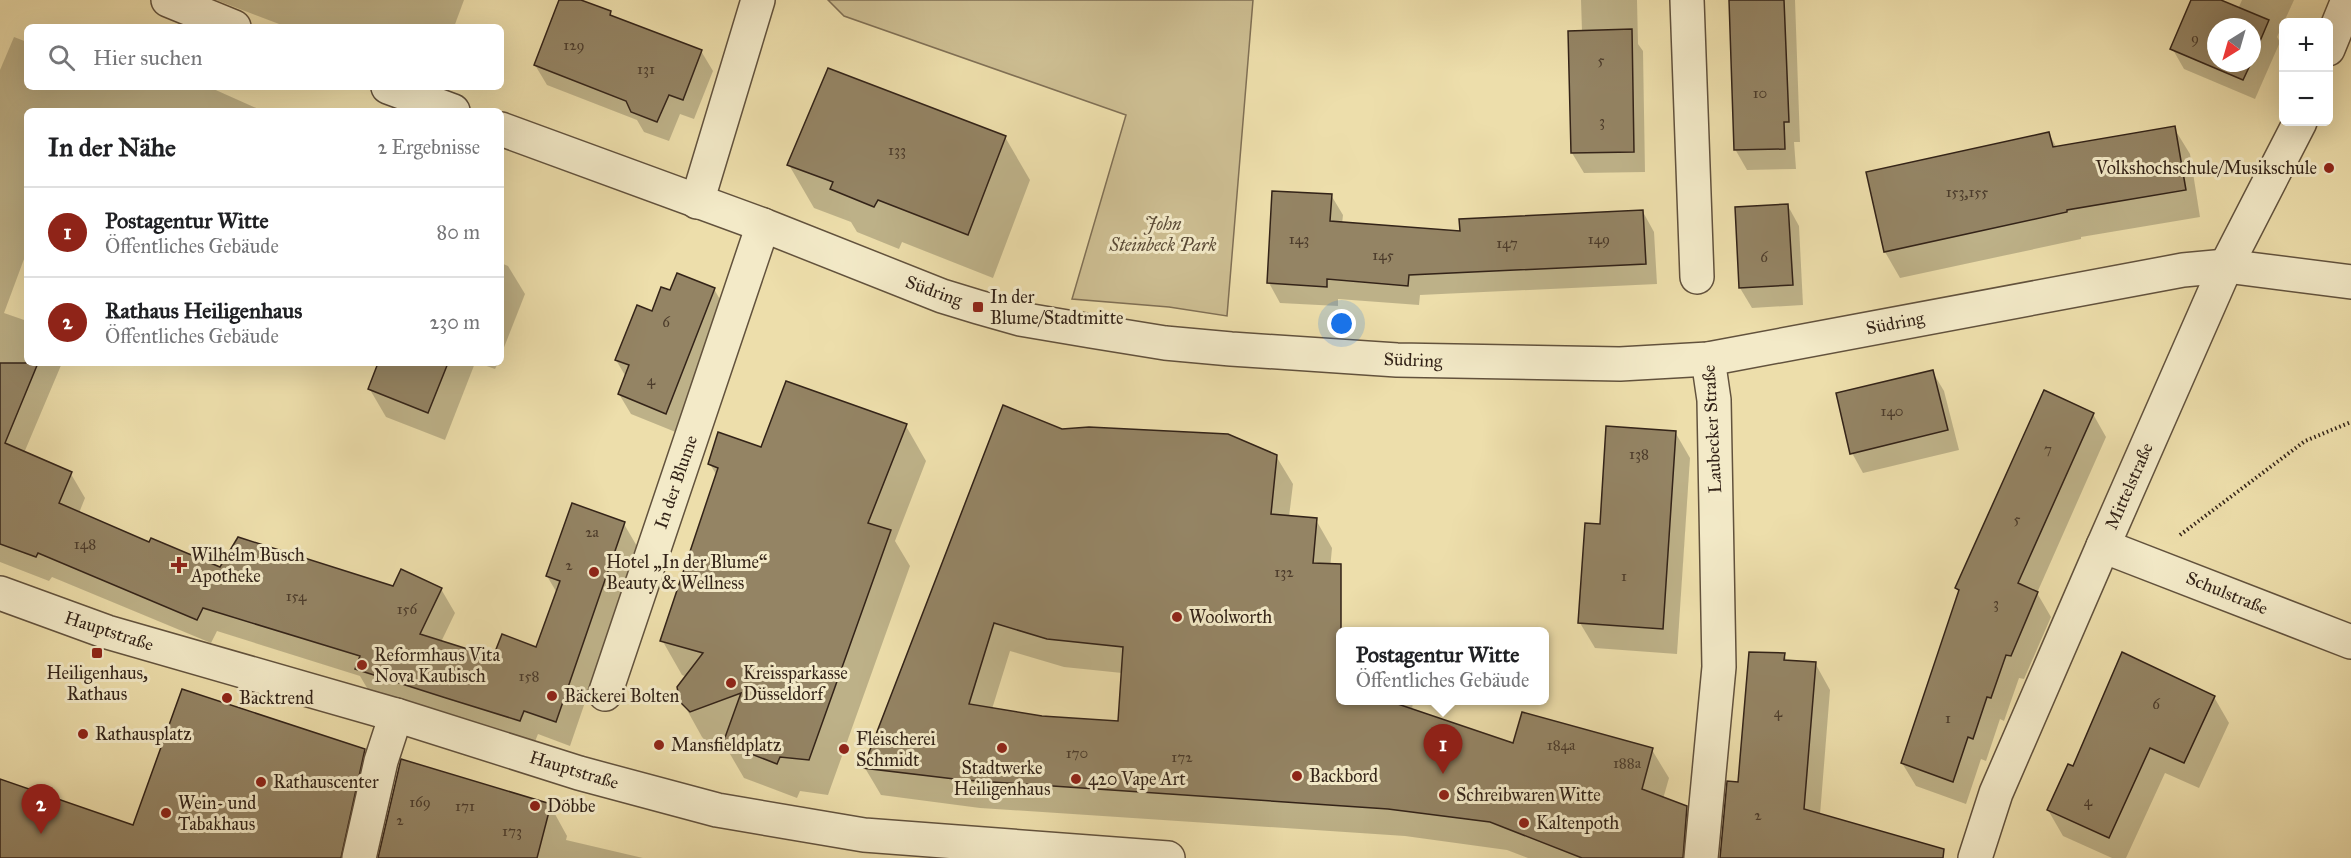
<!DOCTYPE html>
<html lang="de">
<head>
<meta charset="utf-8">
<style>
	:root { --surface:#fff; --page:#f2f2f2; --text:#202124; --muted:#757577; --line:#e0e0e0; --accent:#8f2418 }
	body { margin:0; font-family:"IM FELL Great Primer",serif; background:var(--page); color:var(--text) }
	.controls { position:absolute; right:18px; top:18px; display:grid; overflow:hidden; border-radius:9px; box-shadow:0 6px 24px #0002 }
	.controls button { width:54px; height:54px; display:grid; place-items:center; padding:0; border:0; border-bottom:2px solid var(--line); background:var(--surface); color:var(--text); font:30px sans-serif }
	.compass { position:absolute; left:2207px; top:18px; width:54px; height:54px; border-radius:50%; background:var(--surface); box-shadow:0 6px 24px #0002; rotate:217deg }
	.you { position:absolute; left:1342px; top:324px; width:21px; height:21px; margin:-15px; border:4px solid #fff; border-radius:50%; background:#1a73e8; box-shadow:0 0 0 9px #1a73e833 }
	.badge { display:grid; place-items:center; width:39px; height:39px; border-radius:50%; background:var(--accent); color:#fff; font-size:20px; font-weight:700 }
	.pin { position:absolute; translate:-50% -50px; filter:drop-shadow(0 2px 3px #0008) }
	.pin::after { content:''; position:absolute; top:32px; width:21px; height:18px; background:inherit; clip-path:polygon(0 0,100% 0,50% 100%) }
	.popup { position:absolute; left:1336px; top:627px; width:213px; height:78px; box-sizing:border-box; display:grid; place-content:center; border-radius:9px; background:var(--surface); filter:drop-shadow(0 2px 4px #0005); font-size:20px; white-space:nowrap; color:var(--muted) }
	.popup b { font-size:22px; color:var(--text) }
	.popup::after { content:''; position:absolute; left:50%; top:100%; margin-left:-12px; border:12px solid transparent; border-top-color:var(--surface) }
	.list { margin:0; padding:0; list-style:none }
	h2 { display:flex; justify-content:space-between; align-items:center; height:78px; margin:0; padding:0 24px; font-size:26px }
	h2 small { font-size:20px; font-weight:400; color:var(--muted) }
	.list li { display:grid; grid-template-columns:39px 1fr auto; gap:18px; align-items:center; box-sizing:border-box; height:90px; padding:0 24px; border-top:2px solid var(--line) }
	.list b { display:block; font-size:22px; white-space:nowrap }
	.list p { margin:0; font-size:20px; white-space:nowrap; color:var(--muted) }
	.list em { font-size:20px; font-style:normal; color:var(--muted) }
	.icon { flex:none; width:33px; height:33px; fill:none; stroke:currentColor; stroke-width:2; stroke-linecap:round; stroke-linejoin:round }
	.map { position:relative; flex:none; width:2351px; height:858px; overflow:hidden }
	.search { position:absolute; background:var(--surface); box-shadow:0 6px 24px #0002; left:24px; top:24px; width:480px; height:66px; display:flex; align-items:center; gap:15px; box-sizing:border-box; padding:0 21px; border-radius:9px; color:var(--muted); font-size:22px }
	.panel { position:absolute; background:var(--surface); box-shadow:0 6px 24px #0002; left:24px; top:108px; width:480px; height:258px; border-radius:9px }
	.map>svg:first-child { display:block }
	.green { fill:#cdbe92; stroke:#807055; stroke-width:1.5 }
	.shadow { fill:#0003; fill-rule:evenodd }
	.building { fill:#948464; stroke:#332318; stroke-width:1.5; fill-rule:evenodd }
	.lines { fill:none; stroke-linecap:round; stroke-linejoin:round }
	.minor-casing { stroke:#62523d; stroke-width:36 }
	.path { stroke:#332318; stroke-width:4; stroke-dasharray:1.5 3; stroke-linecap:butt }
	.minor { stroke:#f3eac8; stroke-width:33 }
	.poi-dot { fill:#8f2418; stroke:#f3eac8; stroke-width:2 }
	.labels { text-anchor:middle; stroke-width:6; stroke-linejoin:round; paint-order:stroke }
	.number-label { font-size:15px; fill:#4b3b2b }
	.poi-label { font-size:18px; fill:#332318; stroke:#f3eac8; text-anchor:start }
	.park-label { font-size:18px; font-style:italic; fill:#5a4a36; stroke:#f3eac8 }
	.street-label { font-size:18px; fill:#332318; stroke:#f3eac8 }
</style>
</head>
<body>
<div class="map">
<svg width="2351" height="858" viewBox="0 0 2351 858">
	<rect width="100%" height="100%" fill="#eddeab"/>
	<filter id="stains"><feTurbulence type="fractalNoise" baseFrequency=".00333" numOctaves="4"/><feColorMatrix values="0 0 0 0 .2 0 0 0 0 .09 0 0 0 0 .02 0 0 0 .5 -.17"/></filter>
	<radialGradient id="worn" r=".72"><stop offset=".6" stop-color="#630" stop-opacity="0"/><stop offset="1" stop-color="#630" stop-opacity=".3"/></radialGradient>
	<path class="green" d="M 828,0 L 1253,0 L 1227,316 L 1169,307 L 1072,299 L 1126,115 L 844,16 Z"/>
	<g class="shadow">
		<path d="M 216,0 L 464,0 L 454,27 L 287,27 Z"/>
		<path d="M 560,0 L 577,0 L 610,13 L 613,17 L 701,51 L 713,71 L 694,119 L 680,114 L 669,141 L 644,132 L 637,120 L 547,85 L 535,65 Z"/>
		<path d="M 1581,0 L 1637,0 L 1638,44 L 1643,51 L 1645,172 L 1584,173 L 1572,153 L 1582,32 Z"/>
		<path d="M 1730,0 L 1795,0 L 1800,142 L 1794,142 L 1796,169 L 1747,170 L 1735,149 Z"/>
		<path d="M 2192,0 L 2217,0 L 2238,9 L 2242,0 L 2294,0 L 2277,37 L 2280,42 L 2255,99 L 2184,69 L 2172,48 ZM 2216,27 L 2252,27 L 2252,63 L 2216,63 Z"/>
		<path d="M 14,37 L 27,42 L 27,87 L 209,87 L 263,111 L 27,111 L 27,251 L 4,313 L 27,321 L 27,363 L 62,363 L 24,453 L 71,474 L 85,498 L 79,513 L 150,544 L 221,569 L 394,587 L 441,589 L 455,613 L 441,642 L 494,659 L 537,649 L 557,593 L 547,576 L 624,524 L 638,548 L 570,746 L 538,734 L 534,744 L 370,693 L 360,676 L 217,631 L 211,643 L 52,577 L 49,581 L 0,562 L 0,70 Z"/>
		<path d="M 2174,128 L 2190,154 L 2200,217 L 2081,237 L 2081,239 L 1900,278 L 1885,252 L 1868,173 L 2049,134 L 2057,148 Z"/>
		<path d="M 1005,137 L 1030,180 L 993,278 L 902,242 L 899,249 L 857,232 L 851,222 L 814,208 L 789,165 Z"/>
		<path d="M 1331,195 L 1343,215 L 1342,224 L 1461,233 L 1643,212 L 1654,232 L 1657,284 L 1420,295 L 1419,305 L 1338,299 L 1338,306 L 1280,303 L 1269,283 Z"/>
		<path d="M 1788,206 L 1799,226 L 1803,305 L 1752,308 L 1740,288 Z"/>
		<path d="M 501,263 L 508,266 L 525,294 L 501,355 Z"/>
		<path d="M 714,289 L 726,310 L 678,433 L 631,414 L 619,394 L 626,377 L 616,360 L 671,293 Z"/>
		<path d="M 379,363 L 475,363 L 445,440 L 386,417 L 369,388 Z"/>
		<path d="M 478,363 L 498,363 L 495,369 Z"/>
		<path d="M 1932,371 L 1944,391 L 1959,450 L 1863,473 L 1852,453 Z"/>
		<path d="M 2093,414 L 2106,437 L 2037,593 L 2051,617 L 2024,679 L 2019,678 L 2004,721 L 2000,719 L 1986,761 L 1981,759 L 1966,804 L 1916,786 L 1902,763 L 1960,593 L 1957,588 Z"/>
		<path d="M 906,426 L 926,461 L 895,541 L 910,566 L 828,795 L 800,791 L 797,798 L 744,778 L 723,742 L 711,747 L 702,737 L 682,701 L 687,677 L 682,675 L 662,640 L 717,476 L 710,464 L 762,448 Z"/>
		<path d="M 1061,431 L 1276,456 L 1293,484 L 1289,517 L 1316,520 L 1332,548 L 1329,580 L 1315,628 L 1351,632 L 1341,632 L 1341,700 L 1413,700 L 1412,711 L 1514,745 L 1652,750 L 1669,778 L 1663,799 L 1686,807 L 1702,836 L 1700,858 L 1528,858 L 1507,850 L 1405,836 L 980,808 L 881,795 L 865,768 ZM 1010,651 L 1064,667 L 1122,673 L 1119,723 L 1042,717 L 992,709 Z"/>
		<path d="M 1675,432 L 1690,458 L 1677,654 L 1595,648 L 1580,623 L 1601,525 Z"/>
		<path d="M 1784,655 L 1788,662 L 1815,663 L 1830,690 L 1820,815 L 1911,858 L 1721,858 L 1740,784 Z"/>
		<path d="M 2214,697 L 2229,723 L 2199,788 L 2165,773 L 2126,858 L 2112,858 L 2063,836 L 2048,810 L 2073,768 Z"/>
		<path d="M 364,750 L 382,781 L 364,858 L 0,858 L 0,780 L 134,827 Z"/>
		<path d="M 550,805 L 567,836 L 566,840 L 643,858 L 380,858 Z"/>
	</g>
	<g class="building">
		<path d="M 559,0 L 581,0 L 611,11 L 610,15 L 702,50 L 683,100 L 669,95 L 657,122 L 631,112 L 626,101 L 534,65 Z"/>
		<path d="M 1729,0 L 1784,0 L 1789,122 L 1784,122 L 1785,149 L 1734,150 Z"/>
		<path d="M 2191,0 L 2221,0 L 2269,20 L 2252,60 L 2252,27 L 2216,27 L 2216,63 L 2251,63 L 2243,80 L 2170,49 Z"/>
		<path d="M 1632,29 L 1634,152 L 1571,153 L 1568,31 Z"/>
		<path d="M 828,68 L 1006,136 L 968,235 L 878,200 L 874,207 L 830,189 L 833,182 L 787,165 Z"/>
		<path d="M 2175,126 L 2186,190 L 2067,210 L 2067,212 L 1884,252 L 1866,172 L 2049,132 L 2053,147 Z"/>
		<path d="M 1272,191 L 1332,194 L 1330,221 L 1460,231 L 1459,219 L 1643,210 L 1646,264 L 1409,275 L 1408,286 L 1327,279 L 1327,287 L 1267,283 Z"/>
		<path d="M 1788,204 L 1793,285 L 1739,288 L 1735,207 Z"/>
		<path d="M 677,273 L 715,288 L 666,414 L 618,394 L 629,365 L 615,360 L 637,305 L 652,311 L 661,287 L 670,290 Z"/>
		<path d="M 0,363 L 38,363 L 5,443 L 72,472 L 59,503 L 149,542 L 151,538 L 220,567 L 238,537 L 393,586 L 401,569 L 442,588 L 420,634 L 493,657 L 502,634 L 536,647 L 560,581 L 546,576 L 572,503 L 625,522 L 556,722 L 524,711 L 520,721 L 446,698 L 355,669 L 360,656 L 203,608 L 197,620 L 38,553 L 36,557 L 0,544 Z"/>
		<path d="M 378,363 L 448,363 L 428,413 L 368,389 Z"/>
		<path d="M 1933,370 L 1948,430 L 1850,454 L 1836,393 Z"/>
		<path d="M 786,381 L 907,424 L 868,523 L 891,530 L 809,760 L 780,757 L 777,764 L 723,743 L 741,693 L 690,712 L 680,702 L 677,687 L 703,653 L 660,641 L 718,468 L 708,464 L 718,432 L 761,447 Z"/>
		<path d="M 2044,390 L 2094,413 L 2018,583 L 2038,592 L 2011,656 L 2006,655 L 1991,698 L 1987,697 L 1973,739 L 1968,737 L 1953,782 L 1901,763 L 1959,590 L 1955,588 Z"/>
		<path d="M 1003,405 L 1062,429 L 1089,427 L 1228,434 L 1277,455 L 1271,514 L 1317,518 L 1313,563 L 1341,564 L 1341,700 L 1386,700 L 1513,743 L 1522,712 L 1653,748 L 1642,789 L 1687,806 L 1683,858 L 1582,858 L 1490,822 L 1388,809 L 963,780 L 863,768 ZM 994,623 L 1047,639 L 1123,647 L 1118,721 L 1042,716 L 969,704 Z"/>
		<path d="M 1606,426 L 1676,431 L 1663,629 L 1578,623 L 1585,523 L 1600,524 Z"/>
		<path d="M 1749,652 L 1785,653 L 1784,660 L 1816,662 L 1804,809 L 1944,849 L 1943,858 L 1720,858 L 1727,781 L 1738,782 Z"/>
		<path d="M 2122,652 L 2215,696 L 2184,763 L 2150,748 L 2109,838 L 2047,810 L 2068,764 L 2073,766 Z"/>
		<path d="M 182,689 L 365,749 L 341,858 L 0,858 L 0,779 L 133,825 Z"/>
		<path d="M 401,759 L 551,804 L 537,858 L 378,858 Z"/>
	</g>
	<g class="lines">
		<defs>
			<g id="minor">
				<path d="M 168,0 L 234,27"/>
				<path d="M 1687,0 L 1697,277"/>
				<path d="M 2328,49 L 2348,0"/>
				<path d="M 388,87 L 453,111"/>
				<path d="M 501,129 L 763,225 L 942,296 L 978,307 L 1020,319 L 1091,331 L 1165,343 L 1231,349 L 1397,360 L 1620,364 L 1708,359 L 2183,270 L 2226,266 L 2351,282"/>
				<path d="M 697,202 L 758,0"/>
				<path d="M 2103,546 L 2351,642"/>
				<path d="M 0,593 L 107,632 L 396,715 L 579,773 L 717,810 L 864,835 L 1168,858"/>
				<path d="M 605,694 L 763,225"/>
				<path d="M 359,858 L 381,761 L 396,715"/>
				<path d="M 1701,858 L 1719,667 L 1714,400 L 1708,359"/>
				<path d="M 1975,858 L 1996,793 L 2103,546 L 2226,266 L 2300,122"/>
			</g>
		</defs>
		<use href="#minor" class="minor-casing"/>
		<path class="path" d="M 2180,535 L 2305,441 L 2351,422"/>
		<use href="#minor" class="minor"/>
	</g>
	<g class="poi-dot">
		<circle cx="2329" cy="168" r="6"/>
		<rect x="972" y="301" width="12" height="12" rx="3"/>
		<path d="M176 556h6v6h6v6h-6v6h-6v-6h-6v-6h6z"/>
		<circle cx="594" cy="572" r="6"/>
		<circle cx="1177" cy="617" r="6"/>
		<rect x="91" y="647" width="12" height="12" rx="3"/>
		<circle cx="362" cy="665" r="6"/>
		<circle cx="731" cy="683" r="6"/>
		<circle cx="552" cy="696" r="6"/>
		<circle cx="227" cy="698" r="6"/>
		<circle cx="83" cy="734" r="6"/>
		<circle cx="659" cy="745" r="6"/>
		<circle cx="1002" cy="748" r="6"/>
		<circle cx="844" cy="749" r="6"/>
		<circle cx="1297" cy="776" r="6"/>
		<circle cx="1076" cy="779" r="6"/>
		<circle cx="261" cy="782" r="6"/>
		<circle cx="1444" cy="795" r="6"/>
		<circle cx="535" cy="806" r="6"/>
		<circle cx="166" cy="813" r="6"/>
		<circle cx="1524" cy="823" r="6"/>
	</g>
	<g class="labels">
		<g class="number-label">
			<text x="2195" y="43">9</text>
			<text x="574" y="50">129</text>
			<text x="1601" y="65">5</text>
			<text x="646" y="74">131</text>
			<text x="1760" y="98">10</text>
			<text x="1602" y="126">3</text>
			<text x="897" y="155">133</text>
			<text x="1967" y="197">153,155</text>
			<text x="1299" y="244">143</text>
			<text x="1599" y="244">149</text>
			<text x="1507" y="248">147</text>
			<text x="1383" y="260">145</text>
			<text x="1764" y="262">6</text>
			<text x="666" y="327">6</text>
			<text x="651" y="385">4</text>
			<text x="1892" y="416">140</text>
			<text x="2048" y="454">7</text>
			<text x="1639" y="459">138</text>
			<text x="2017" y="524">5</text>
			<text x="592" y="537">2a</text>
			<text x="85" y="549">148</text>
			<text x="569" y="570">2</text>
			<text x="1284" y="577">132</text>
			<text x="1624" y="581">1</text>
			<text x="296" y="601">154</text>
			<text x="1996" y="608">3</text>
			<text x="407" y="614">156</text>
			<text x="529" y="681">158</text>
			<text x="2156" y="709">6</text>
			<text x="1778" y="717">4</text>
			<text x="1948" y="723">1</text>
			<text x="1561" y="750">184a</text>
			<text x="1077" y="758">170</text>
			<text x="1182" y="762">172</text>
			<text x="1627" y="768">188a</text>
			<text x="2088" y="806">4</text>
			<text x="420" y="807">169</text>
			<text x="465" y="811">171</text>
			<text x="1758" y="820">2</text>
			<text x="400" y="825">2</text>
			<text x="512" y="836">173</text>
		</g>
		<g class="poi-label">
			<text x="2317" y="174" text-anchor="end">Volkshochschule/Musikschule</text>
			<text x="990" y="303">In der<tspan x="990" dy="21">Blume/Stadtmitte</tspan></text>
			<text x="191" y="561">Wilhelm Busch<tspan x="191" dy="21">Apotheke</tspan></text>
			<text x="606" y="568">Hotel „In der Blume“<tspan x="606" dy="21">Beauty &amp; Wellness</tspan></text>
			<text x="1189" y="623">Woolworth</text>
			<text x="374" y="661">Reformhaus Vita<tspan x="374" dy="21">Nova Kaubisch</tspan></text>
			<text x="97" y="679" text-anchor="middle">Heiligenhaus,<tspan x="97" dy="21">Rathaus</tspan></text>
			<text x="743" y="679">Kreissparkasse<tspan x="743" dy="21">Düsseldorf</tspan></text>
			<text x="564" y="702">Bäckerei Bolten</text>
			<text x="239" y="704">Backtrend</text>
			<text x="95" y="740">Rathausplatz</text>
			<text x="856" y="745">Fleischerei<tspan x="856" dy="21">Schmidt</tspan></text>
			<text x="671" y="751">Mansfieldplatz</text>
			<text x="1002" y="774" text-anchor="middle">Stadtwerke<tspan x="1002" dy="21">Heiligenhaus</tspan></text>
			<text x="1309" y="782">Backbord</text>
			<text x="1088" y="785">420 Vape Art</text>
			<text x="273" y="788">Rathauscenter</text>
			<text x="1456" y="801">Schreibwaren Witte</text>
			<text x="178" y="809">Wein- und<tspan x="178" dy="21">Tabakhaus</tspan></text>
			<text x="547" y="812">Döbbe</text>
			<text x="1536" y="829">Kaltenpoth</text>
		</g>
		<g class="park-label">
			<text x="1163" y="230">John<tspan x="1163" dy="21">Steinbeck Park</tspan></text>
		</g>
		<g class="street-label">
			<text transform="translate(934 291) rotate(20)" y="6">Südring</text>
			<text transform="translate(1895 323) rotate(-11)" y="6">Südring</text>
			<text transform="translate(1413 360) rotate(2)" y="6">Südring</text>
			<text transform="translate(1712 429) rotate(-93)" y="6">Laubecker Straße</text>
			<text transform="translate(676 482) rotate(-71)" y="6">In der Blume</text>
			<text transform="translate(2129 486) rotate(-66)" y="6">Mittelstraße</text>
			<text transform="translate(2227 593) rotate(22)" y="6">Schulstraße</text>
			<text transform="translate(109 631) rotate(18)" y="6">Hauptstraße</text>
			<text transform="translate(574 770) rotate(17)" y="6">Hauptstraße</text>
		</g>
	</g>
	<rect width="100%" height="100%" filter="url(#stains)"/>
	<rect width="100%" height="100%" fill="url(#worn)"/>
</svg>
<div class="controls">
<button>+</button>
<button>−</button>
</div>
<svg class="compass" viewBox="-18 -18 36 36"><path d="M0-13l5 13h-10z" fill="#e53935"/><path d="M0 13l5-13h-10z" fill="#757577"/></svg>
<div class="you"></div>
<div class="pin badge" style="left:1443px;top:774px">1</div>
<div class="popup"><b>Postagentur Witte</b>Öffentliches Gebäude</div>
<div class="pin badge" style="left:41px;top:834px">2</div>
<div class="search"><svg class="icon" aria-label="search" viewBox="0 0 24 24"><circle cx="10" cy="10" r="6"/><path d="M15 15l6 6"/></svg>Hier suchen</div>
<section class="panel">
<h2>In der Nähe<small>2 Ergebnisse</small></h2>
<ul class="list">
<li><span class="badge">1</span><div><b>Postagentur Witte</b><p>Öffentliches Gebäude</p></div><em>80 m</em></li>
<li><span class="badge">2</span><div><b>Rathaus Heiligenhaus</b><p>Öffentliches Gebäude</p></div><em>230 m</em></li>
</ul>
</section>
</div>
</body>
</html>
